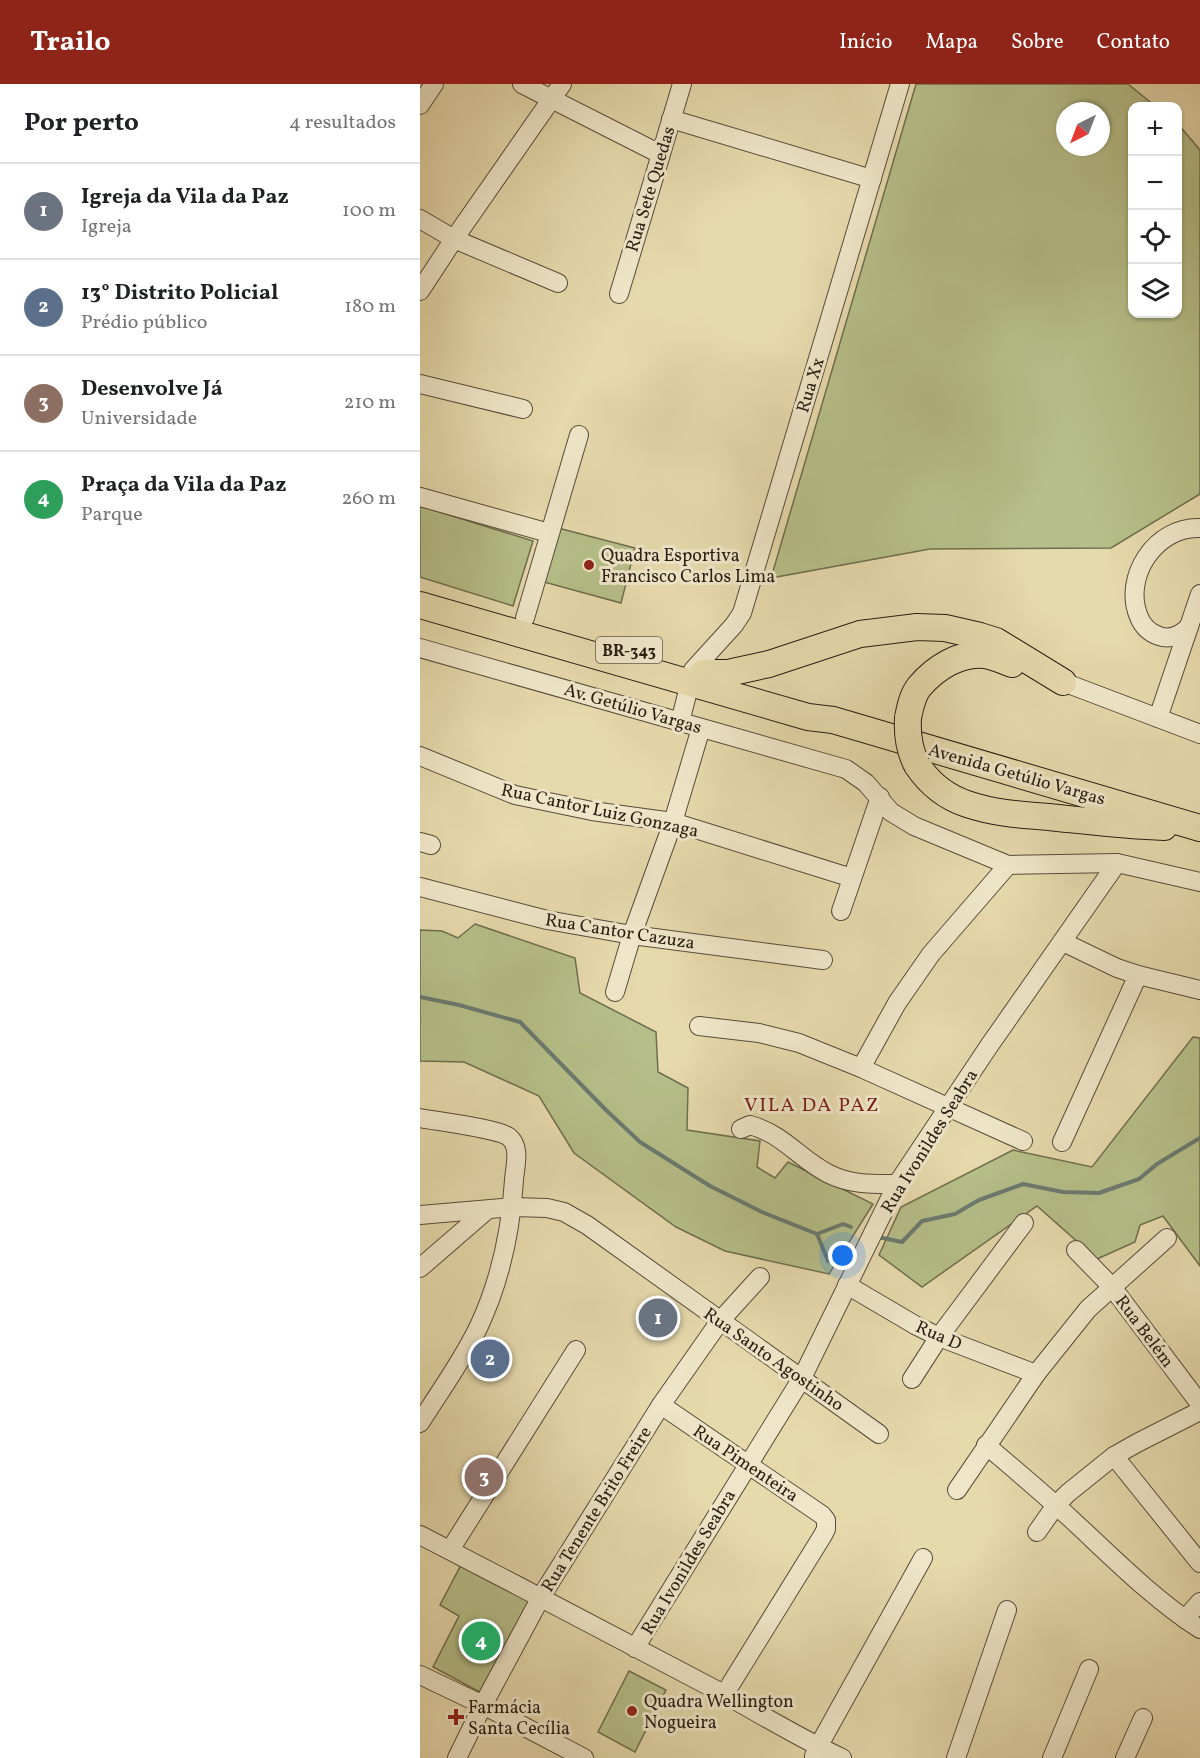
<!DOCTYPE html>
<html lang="pt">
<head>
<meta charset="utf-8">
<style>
	:root { --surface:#fff; --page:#f2f2f2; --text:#202124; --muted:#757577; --line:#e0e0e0; --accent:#8f2418 }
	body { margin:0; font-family:Vollkorn,serif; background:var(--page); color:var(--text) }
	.controls { position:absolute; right:18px; top:18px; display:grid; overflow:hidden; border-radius:12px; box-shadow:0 2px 4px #0004 }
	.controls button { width:54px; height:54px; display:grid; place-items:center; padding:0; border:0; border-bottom:2px solid var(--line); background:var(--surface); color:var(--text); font:30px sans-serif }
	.compass { position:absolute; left:636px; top:18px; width:54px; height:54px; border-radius:50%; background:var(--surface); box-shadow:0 2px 4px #0004; rotate:222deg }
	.you { position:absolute; left:423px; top:1172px; width:21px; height:21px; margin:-15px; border:4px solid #fff; border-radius:50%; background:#1a73e8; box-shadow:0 0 0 9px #1a73e833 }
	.badge { display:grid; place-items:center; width:39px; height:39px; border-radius:50%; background:var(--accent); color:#fff; font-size:20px; font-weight:700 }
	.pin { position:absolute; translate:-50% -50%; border:3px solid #fff; box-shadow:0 2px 6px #0006 }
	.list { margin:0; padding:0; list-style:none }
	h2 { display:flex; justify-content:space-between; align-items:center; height:78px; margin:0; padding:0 24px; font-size:26px }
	h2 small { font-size:20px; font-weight:400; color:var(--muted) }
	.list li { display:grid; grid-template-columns:39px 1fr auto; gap:18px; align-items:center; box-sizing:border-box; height:96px; padding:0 24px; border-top:2px solid var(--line) }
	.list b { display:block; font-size:22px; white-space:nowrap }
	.list p { margin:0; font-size:20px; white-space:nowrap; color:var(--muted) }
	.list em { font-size:20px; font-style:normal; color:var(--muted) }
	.icon { flex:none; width:33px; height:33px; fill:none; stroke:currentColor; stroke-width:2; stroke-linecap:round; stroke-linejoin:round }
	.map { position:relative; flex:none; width:780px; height:1674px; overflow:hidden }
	header { display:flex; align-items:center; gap:36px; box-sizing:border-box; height:84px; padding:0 30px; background:var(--accent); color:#fff }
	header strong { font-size:28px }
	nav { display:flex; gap:33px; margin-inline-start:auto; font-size:21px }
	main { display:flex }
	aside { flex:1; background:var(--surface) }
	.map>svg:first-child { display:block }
	.green { fill:#b6bf89; stroke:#6e6e4e; stroke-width:1.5; fill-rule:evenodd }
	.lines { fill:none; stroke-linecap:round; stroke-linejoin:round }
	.stream { stroke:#6a7b6f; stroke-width:4 }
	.minor-casing { stroke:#574c39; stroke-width:20 }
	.highway-casing { stroke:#271d13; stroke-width:28 }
	.minor { stroke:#efe6c9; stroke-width:18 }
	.highway { stroke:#e6d9ac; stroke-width:26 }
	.highway-bridge-casing { stroke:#271d13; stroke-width:28; stroke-linecap:butt }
	.highway-bridge { stroke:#e6d9ac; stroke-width:26 }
	.poi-dot { fill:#8f2418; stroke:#efe6c9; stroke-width:2 }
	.labels { text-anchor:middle; stroke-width:6; stroke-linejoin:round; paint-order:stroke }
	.shield { fill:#efe6c9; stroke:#63594a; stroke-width:1.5 }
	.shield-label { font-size:16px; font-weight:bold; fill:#271d13 }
	.street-label { font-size:18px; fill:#271d13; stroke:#efe6c9 }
	.poi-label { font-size:18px; fill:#271d13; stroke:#efe6c9; text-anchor:start }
	.neighbourhood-label { font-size:20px; letter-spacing:1.5px; fill:#7a1f14; stroke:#efe6c9 }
</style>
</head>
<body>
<header>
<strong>Trailo</strong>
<nav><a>Início</a><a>Mapa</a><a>Sobre</a><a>Contato</a></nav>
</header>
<main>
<aside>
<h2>Por perto<small>4 resultados</small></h2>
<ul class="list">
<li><span class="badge" style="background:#6b7280">1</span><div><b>Igreja da Vila da Paz</b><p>Igreja</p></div><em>100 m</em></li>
<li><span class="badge" style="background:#5c6f8a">2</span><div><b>13° Distrito Policial</b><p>Prédio público</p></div><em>180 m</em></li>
<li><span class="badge" style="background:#8d6e63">3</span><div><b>Desenvolve Já</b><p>Universidade</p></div><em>210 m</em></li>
<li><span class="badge" style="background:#2e9e5b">4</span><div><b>Praça da Vila da Paz</b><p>Parque</p></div><em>260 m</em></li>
</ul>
</aside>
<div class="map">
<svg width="780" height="1674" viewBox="0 0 780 1674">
	<rect width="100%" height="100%" fill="#e6d9ac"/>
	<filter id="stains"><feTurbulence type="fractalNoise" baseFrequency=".00333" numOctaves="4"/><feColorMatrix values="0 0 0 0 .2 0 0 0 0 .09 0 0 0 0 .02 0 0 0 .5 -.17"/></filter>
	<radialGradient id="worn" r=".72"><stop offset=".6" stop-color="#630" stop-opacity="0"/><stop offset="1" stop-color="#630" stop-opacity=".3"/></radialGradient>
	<g class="green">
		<path d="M 496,0 L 708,0 L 735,22 L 712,22 L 712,230 L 758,230 L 758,40 L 780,66 L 780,410 L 691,464 L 510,465 L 351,494 ZM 645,27 L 681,27 L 681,63 L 645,63 Z"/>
		<path d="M 0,422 L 113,457 L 93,522 L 0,493 Z"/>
		<path d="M 138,444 L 215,464 L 201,519 L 124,498 Z"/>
		<path d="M 55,840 L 155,874 L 160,909 L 236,948 L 238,988 L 268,1004 L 267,1046 L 340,1057 L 337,1083 L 355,1094 L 368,1078 L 453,1120 L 409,1190 L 305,1167 L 256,1143 L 154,1069 L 119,1012 L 44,978 L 0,977 L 0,846 L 22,847 L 38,854 Z"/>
		<path d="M 773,953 L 780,954 L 780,1182 L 743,1132 L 720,1141 L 715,1158 L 677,1175 L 617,1122 L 502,1203 L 459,1171 L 481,1123 L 593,1066 L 672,1083 Z"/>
		<path d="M 41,1481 L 115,1520 L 67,1612 L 13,1583 L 39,1532 L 20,1521 Z"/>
		<path d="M 209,1587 L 246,1606 L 215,1668 L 178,1648 Z"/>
	</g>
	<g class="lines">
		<g class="stream">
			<path d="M 0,913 L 39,921 L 100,938 L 186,1026 L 220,1058 L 290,1102 L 342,1128 L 397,1150 L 408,1177"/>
			<path d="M 397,1150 L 423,1140 L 431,1143"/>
			<path d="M 458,1153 L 482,1158 L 502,1137 L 535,1130 L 559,1116 L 603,1100 L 643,1108 L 679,1109 L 719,1095 L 737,1080 L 780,1054"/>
		</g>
		<defs>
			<g id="minor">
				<path d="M 102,0 L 240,70"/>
				<path d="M 0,21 L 14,0"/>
				<path d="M 251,35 L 452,95"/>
				<path d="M 0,135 L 34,155 L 138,199"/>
				<path d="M 0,207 L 34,155 L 142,0"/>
				<path d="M 199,210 L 262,0"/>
				<path d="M 0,300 L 103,325"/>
				<path d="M 0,413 L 129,449"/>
				<path d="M 105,534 L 159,351"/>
				<path d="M 769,543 C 760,551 751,556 739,552 C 730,549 723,543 719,533 C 702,493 736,442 780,444"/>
				<path d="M 0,564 L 426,685 L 446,699 L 471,728 L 494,742 L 588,781 L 697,779 L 780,798"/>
				<path d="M 273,586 L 314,541 L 322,529 L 480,0"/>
				<path d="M 643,598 L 780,650"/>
				<path d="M 738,634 L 780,510"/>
				<path d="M 260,638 L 270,599"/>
				<path d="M 0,672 L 95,711 L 172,727 L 253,738 L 432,794"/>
				<path d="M 0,758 L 11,761"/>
				<path d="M 0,803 L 127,836 L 212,851 L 403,876"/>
				<path d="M 421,827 L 460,713"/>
				<path d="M 643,858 L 697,884 L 718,891 L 780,906"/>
				<path d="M 195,908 L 212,851 L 253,738 L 281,644"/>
				<path d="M 279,942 L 339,949 L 379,959 L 441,984 L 603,1057"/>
				<path d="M 441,984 L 477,919 L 511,870 L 588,781"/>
				<path d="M 0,1034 C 16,1037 79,1045 89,1053 C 101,1063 95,1082 94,1096 C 91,1145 80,1197 59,1242 C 43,1276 20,1307 0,1339"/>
				<path d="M 321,1045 L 330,1041 C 365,1051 379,1075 409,1090 C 431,1101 453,1100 477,1100"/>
				<path d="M 642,1058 L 718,891"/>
				<path d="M 0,1131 L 93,1123 L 127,1124 L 144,1128 L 167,1141 L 459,1350"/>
				<path d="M 656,1166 L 692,1203 L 780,1320"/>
				<path d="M 0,1184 L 67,1126"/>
				<path d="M 427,1201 L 495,1241 L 519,1253 L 616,1290"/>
				<path d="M 492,1295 L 519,1253 L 604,1139"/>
				<path d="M 241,1321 L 402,1431 L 406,1436 L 406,1445 L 403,1451 L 304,1611"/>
				<path d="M 566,1361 C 594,1385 623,1409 650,1434 C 690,1471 734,1516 780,1545"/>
				<path d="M 694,1372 L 780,1479"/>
				<path d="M 537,1406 L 616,1290 L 668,1225 L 747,1154"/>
				<path d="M 617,1448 L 636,1421 L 648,1409 L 694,1372 L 717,1359 L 780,1327"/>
				<path d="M 0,1451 C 101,1503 201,1556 302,1609 C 342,1631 381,1655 422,1674"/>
				<path d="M 30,1466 L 156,1266"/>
				<path d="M 765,1535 L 780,1518"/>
				<path d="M 215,1564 L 382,1294 L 477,1100 L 569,962 L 697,779"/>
				<path d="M 0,1591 L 63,1621 L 164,1674"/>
				<path d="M 394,1672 L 398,1663 L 503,1474"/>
				<path d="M 37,1674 L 63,1621 L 121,1513 L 241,1321 L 300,1237 L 340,1193"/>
				<path d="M 536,1674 L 587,1526"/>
				<path d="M 632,1674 L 669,1585"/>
				<path d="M 705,1674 L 723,1634"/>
			</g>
			<g id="highway">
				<path d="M 0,521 L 388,633 L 413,636 L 780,744"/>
				<path d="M 283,589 L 308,589 L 349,580 L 440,550 L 497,543 L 525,544 L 560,552 L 576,557 L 643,598"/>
				<path d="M 488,634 C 490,624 492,612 499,603 C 515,584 540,568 565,571 C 574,572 583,577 592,580"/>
				<path d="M 497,681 C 509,699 526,713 547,720 C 573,729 601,731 629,733 C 667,737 705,742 744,743"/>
			</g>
		</defs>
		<use href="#minor" class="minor-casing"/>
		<use href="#highway" class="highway-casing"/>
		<use href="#minor" class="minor"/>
		<use href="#highway" class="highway"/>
		<defs>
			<path id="highway-bridge" d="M 488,634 C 487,651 489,666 497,681"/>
		</defs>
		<use href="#highway-bridge" class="highway-bridge-casing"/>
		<use href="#highway-bridge" class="highway-bridge"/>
	</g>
	<g class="poi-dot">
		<circle cx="169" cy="481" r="6"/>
		<circle cx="212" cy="1627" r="6"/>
		<path d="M33 1624h6v6h6v6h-6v6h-6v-6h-6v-6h6z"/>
	</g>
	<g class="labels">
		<rect class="shield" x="176" y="553" width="66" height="26" rx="4.5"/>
		<g class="shield-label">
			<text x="209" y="572">BR-343</text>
		</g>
		<g class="street-label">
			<text transform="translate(230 105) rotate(-73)" y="6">Rua Sete Quedas</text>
			<text transform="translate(390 301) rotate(-73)" y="6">Rua Xx</text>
			<text transform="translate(213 624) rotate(16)" y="6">Av. Getúlio Vargas</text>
			<text transform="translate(597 690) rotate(16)" y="6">Avenida Getúlio Vargas</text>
			<text transform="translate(180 726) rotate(12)" y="6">Rua Cantor Luiz Gonzaga</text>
			<text transform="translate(200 847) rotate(9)" y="6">Rua Cantor Cazuza</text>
			<text transform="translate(509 1057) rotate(-58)" y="6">Rua Ivonildes Seabra</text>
			<text transform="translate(725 1247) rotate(53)" y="6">Rua Belém</text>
			<text transform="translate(519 1251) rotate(24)" y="6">Rua D</text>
			<text transform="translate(354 1275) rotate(35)" y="6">Rua Santo Agostinho</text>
			<text transform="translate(326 1379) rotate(34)" y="6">Rua Pimenteira</text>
			<text transform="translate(176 1425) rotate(-58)" y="6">Rua Tenente Brito Freire</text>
			<text transform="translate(268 1478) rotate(-59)" y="6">Rua Ivonildes Seabra</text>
		</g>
		<g class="poi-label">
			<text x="181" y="477">Quadra Esportiva<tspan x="181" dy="21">Francisco Carlos Lima</tspan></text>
			<text x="224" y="1623">Quadra Wellington<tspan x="224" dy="21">Nogueira</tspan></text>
			<text x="48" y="1629">Farmácia<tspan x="48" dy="21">Santa Cecília</tspan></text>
		</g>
		<g class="neighbourhood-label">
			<text x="392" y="1027">VILA DA PAZ</text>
		</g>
	</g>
	<rect width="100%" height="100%" filter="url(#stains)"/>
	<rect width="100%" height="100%" fill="url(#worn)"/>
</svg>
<div class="controls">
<button>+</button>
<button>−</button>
<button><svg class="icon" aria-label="locate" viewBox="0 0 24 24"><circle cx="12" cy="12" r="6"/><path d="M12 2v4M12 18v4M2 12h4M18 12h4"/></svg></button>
<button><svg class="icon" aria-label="layers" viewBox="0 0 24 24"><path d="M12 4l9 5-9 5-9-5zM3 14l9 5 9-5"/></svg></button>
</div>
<svg class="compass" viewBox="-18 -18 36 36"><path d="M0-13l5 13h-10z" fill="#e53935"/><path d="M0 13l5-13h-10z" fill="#757577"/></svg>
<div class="you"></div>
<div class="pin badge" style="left:238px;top:1234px;background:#6b7280">1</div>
<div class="pin badge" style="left:70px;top:1275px;background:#5c6f8a">2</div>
<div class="pin badge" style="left:64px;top:1393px;background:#8d6e63">3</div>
<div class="pin badge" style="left:61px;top:1557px;background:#2e9e5b">4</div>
</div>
</main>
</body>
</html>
